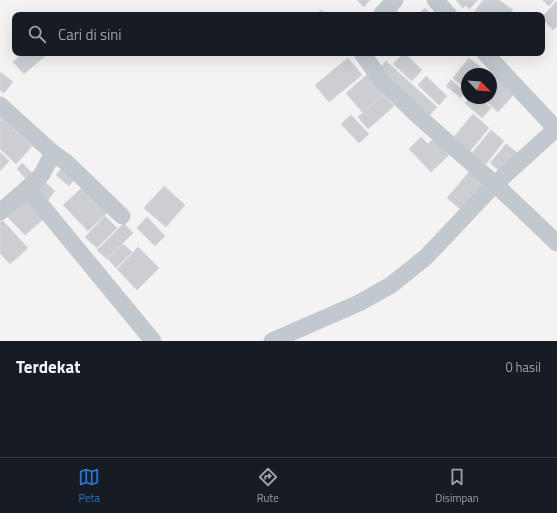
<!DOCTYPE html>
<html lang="id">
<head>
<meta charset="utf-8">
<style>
	:root { --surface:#171b24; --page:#20242c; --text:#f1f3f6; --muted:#9ea1a6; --line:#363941; --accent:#2976d6 }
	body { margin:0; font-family:"Titillium Web",sans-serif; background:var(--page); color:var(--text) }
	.compass { position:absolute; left:461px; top:68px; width:36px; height:36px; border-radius:50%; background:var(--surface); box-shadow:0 4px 16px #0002; rotate:115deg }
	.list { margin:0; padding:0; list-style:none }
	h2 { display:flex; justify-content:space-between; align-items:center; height:52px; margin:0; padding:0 16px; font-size:17px }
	h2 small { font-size:13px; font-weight:400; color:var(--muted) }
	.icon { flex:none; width:22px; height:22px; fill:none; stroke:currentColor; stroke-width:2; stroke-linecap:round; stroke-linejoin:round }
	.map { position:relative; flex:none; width:557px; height:341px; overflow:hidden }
	.search { position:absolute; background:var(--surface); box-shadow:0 4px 16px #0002; left:12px; right:12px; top:12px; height:44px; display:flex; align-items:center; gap:10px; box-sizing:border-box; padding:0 14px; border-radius:8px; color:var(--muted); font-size:15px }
	.sheet { height:116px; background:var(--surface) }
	nav { display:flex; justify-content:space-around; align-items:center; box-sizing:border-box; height:56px; border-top:1px solid var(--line); background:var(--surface); font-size:11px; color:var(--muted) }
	nav a { display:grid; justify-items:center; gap:2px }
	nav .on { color:var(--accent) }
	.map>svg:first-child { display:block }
	.building { fill:#ccced4; stroke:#d6d8dc }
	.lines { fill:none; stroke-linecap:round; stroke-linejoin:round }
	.street { stroke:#c1c9cf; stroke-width:17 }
</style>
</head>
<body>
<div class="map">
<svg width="557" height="341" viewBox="0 0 557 341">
	<rect width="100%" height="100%" fill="#f4f2f2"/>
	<g class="building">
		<path d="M 357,0 L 370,0 L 364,7 Z"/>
		<path d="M 456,0 L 478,0 L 469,9 L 466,5 L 463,8 Z"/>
		<path d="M 483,0 L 499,0 L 513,10 L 509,15 L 472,15 Z"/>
		<path d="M 542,0 L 554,0 L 549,6 Z"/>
		<path d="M 557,1 L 557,26 L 553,30 L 542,18 L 542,17 Z"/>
		<path d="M 394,8 L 401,15 L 387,15 Z"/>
		<path d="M 425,8 L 432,15 L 418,15 Z"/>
		<path d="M 321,10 L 327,15 L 317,15 Z"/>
		<path d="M 23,53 L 48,53 L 24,74 L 13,62 Z"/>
		<path d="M 404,53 L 422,70 L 412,81 L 393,64 Z"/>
		<path d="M 348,58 L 362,75 L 329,102 L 315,85 Z"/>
		<path d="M 469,58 L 484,70 L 481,74 L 467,74 L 467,90 L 453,78 Z"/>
		<path d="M 386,61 L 437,107 L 428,117 L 377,71 Z"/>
		<path d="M 487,70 L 493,75 L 491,77 L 491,74 L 483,74 Z"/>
		<path d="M 371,71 L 388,91 L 363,113 L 346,93 Z"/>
		<path d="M 0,72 L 13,82 L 4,93 L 0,90 Z"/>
		<path d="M 426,76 L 447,96 L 439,105 L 418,85 Z"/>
		<path d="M 496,76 L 515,93 L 498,112 L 482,98 L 491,98 L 491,82 Z"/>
		<path d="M 451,80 L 465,92 L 461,98 L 446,86 Z"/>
		<path d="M 384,95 L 394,106 L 368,129 L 358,117 Z"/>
		<path d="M 470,98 L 480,98 L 491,108 L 482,118 L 465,103 Z"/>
		<path d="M 473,114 L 489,128 L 470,151 L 453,138 Z"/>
		<path d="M 351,115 L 369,134 L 359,143 L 341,124 Z"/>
		<path d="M 0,117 L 32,146 L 16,164 L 0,149 Z"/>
		<path d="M 491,130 L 504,141 L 486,164 L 472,153 Z"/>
		<path d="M 421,137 L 428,144 L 433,139 L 449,155 L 431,172 L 409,149 Z"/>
		<path d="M 506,144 L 519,154 L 503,174 L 490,163 Z"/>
		<path d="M 0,152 L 9,161 L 0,171 Z"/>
		<path d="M 22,163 L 34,175 L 28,181 L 17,169 Z"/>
		<path d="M 64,166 L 77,176 L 69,186 L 56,175 Z"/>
		<path d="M 470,171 L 487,185 L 464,212 L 447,198 Z"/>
		<path d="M 45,182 L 55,191 L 48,200 L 38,191 Z"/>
		<path d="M 85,185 L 109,211 L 88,231 L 63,205 Z"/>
		<path d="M 164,186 L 185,205 L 166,227 L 144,208 Z"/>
		<path d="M 28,195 L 47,216 L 25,235 L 6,215 Z"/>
		<path d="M 105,216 L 117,228 L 97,248 L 85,237 Z"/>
		<path d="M 147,217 L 165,236 L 155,246 L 137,228 Z"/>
		<path d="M 2,220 L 28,248 L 10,264 L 0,253 L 0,223 Z"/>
		<path d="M 124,223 L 133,233 L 107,259 L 97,250 Z"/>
		<path d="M 123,244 L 132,252 L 116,268 L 108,259 Z"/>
		<path d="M 138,247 L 159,268 L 137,290 L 117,269 Z"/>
	</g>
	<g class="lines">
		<g class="street">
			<path d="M 435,0 L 449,15"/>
			<path d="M 381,15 L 395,0"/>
			<path d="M 362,53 L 381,80 L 417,115 L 495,184 L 557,243"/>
			<path d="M 485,53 L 556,129"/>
			<path d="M 0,105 L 53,153 L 42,174 L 36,181 L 0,212"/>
			<path d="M 53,153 L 67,163 L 122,216"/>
			<path d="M 27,188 L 153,341"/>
			<path d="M 272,341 L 359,303 L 391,285 L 426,257 L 495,184 L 557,128"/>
		</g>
	</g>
</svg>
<svg class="compass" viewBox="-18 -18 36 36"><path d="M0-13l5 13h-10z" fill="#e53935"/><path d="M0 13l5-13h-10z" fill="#9ea1a6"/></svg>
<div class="search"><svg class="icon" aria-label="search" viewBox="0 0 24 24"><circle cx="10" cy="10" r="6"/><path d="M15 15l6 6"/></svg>Cari di sini</div>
</div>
<section class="sheet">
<h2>Terdekat<small>0 hasil</small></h2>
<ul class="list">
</ul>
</section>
<nav>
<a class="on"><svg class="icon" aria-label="map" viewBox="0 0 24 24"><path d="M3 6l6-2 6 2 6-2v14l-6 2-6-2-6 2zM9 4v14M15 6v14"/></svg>Peta</a>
<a><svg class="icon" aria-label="directions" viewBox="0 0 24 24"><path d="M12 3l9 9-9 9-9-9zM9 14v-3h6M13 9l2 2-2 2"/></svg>Rute</a>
<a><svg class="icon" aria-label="saved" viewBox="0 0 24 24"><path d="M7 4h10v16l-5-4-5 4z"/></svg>Disimpan</a>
</nav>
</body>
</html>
